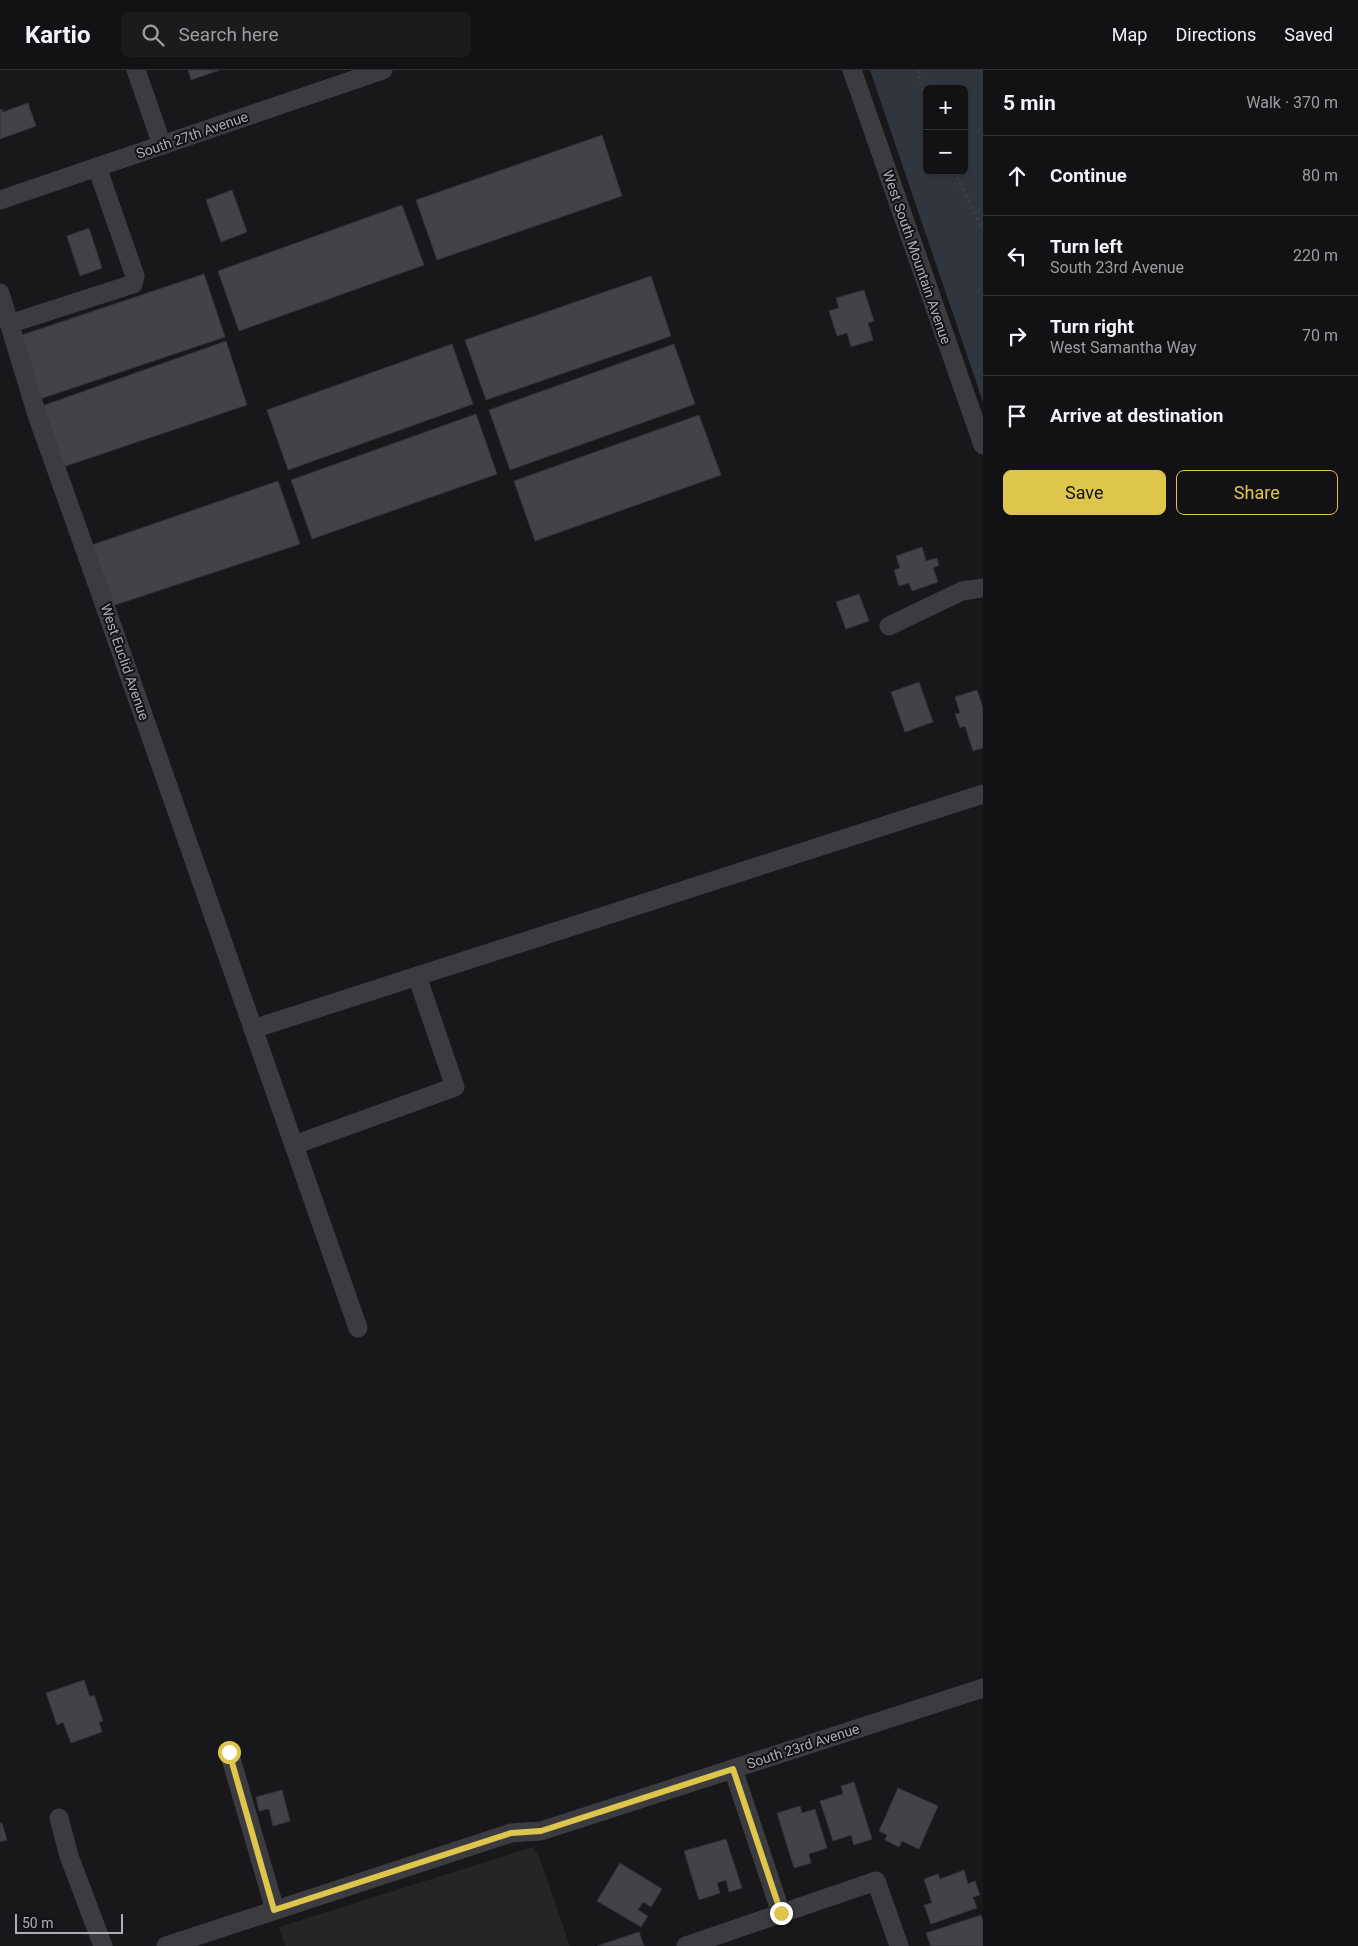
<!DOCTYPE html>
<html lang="en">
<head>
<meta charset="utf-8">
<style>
	:root { --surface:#121214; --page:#1b1b1d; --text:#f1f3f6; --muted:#9c9ea0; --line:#313234; --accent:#dec54c }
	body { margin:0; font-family:Roboto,sans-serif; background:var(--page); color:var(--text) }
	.controls { position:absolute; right:15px; top:15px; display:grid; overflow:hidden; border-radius:8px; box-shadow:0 1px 4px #0004 }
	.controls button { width:45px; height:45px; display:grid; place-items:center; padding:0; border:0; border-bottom:1px solid var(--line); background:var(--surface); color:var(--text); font:25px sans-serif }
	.scale { position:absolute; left:15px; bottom:12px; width:108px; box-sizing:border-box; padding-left:5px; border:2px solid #acaeb8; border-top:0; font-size:14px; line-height:18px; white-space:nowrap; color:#acaeb8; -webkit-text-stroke:4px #131315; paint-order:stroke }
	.stop { position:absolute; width:15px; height:15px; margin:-11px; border:4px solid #dec54c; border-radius:50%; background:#fff }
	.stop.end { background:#dec54c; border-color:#fff; box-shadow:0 1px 5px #0008 }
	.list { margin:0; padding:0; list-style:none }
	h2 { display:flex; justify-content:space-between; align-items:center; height:65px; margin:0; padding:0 20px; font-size:21px }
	h2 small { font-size:16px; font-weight:400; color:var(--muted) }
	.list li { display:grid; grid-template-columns:32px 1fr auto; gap:15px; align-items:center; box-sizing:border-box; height:80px; padding:0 20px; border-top:1px solid var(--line) }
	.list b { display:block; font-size:19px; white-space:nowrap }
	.list p { margin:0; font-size:16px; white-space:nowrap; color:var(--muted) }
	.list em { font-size:16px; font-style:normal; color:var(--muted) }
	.actions { display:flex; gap:10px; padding:15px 20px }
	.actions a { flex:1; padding:11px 0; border:1px solid var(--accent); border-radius:8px; text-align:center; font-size:18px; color:var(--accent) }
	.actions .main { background:var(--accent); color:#111 }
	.icon { flex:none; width:28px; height:28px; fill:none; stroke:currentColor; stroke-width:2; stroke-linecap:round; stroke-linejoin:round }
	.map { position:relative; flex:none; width:983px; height:1876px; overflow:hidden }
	header { display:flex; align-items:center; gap:30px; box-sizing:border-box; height:70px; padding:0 25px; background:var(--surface); border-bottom:1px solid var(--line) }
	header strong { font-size:24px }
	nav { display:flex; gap:28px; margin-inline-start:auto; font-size:18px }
	.search { width:350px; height:45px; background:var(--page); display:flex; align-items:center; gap:12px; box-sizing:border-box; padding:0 18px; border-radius:8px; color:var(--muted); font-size:19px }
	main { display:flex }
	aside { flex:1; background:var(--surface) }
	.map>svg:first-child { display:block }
	.built { fill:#252427 }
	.water { fill:#31363e; fill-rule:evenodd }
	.building { fill:#434347; stroke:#333236 }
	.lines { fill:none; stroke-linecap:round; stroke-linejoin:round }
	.path { stroke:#404045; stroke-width:2.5; stroke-dasharray:2.5 4; stroke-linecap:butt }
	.minor { stroke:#3c3b40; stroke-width:19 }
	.route { stroke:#dec54c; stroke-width:6 }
	.labels { text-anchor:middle; stroke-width:4; stroke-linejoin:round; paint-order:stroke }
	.street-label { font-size:14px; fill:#acaeb8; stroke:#131315 }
</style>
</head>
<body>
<header>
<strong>Kartio</strong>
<div class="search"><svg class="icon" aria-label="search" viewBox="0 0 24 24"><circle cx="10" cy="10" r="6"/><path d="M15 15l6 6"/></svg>Search here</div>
<nav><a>Map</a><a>Directions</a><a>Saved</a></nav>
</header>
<main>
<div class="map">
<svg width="983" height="1876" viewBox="0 0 983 1876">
	<rect width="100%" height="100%" fill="#18181a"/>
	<path class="built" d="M 533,1777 L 539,1786 L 570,1876 L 285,1876 L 279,1857 Z"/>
	<path class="water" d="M 870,0 L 983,0 L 983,332 ZM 927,19 L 964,19 L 964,101 L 927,101 Z"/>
	<g class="building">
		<path d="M 188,0 L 220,0 L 191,10 Z"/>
		<path d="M 28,33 L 36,56 L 0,69 L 0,40 L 2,39 L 3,42 Z"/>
		<path d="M 602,65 L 622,126 L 437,190 L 416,130 Z"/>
		<path d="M 232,120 L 247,162 L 221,172 L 206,130 Z"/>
		<path d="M 402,135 L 424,195 L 239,261 L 218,201 Z"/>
		<path d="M 89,158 L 102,198 L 80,206 L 67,166 Z"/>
		<path d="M 204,204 L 225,267 L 37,330 L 16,267 Z"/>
		<path d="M 651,206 L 671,266 L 486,330 L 465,270 Z"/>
		<path d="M 864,220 L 874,251 L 868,253 L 873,270 L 851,277 L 847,263 L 837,266 L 829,241 L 839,238 L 836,228 Z"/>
		<path d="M 226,271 L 247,335 L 60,398 L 39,337 Z"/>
		<path d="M 452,274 L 473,334 L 288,400 L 267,340 Z"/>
		<path d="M 674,274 L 695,334 L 510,400 L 489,340 Z"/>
		<path d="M 476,344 L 497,404 L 312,469 L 291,410 Z"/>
		<path d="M 699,345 L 721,405 L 535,471 L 514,411 Z"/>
		<path d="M 278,411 L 300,474 L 112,536 L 92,475 Z"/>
		<path d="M 922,477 L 926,491 L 937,488 L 939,495 L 933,498 L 938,512 L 912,521 L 909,513 L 899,516 L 894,500 L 900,498 L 896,486 Z"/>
		<path d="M 859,524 L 869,551 L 846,559 L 836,532 Z"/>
		<path d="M 919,612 L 933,652 L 905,662 L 891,622 Z"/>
		<path d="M 977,620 L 983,638 L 983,678 L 973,681 L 965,656 L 960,658 L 955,644 L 960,643 L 955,627 Z"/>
		<path d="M 84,1610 L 90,1627 L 94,1625 L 103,1651 L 99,1652 L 102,1662 L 71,1673 L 63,1652 L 57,1655 L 46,1623 Z"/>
		<path d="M 854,1712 L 872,1769 L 854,1775 L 851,1765 L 833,1771 L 820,1731 L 843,1724 L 841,1716 Z"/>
		<path d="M 898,1718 L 938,1736 L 919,1779 L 902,1771 L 899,1777 L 885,1770 L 887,1765 L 879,1761 Z"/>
		<path d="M 282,1720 L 290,1751 L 273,1756 L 269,1739 L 259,1741 L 256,1727 Z"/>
		<path d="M 800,1736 L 802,1743 L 815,1739 L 827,1778 L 809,1784 L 811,1793 L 794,1798 L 777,1743 Z"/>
		<path d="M 0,1753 L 2,1753 L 7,1770 L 0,1772 Z"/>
		<path d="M 726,1769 L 742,1818 L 729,1822 L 726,1810 L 717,1813 L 720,1823 L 699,1830 L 684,1781 Z"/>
		<path d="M 620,1793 L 662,1819 L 651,1837 L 643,1832 L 638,1840 L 648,1846 L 641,1857 L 597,1831 Z"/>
		<path d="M 964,1800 L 968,1814 L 975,1811 L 980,1825 L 973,1827 L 977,1838 L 931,1854 L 924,1835 L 932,1833 L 924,1809 L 938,1804 L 940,1809 Z"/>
		<path d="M 981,1845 L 983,1851 L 983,1876 L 931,1876 L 926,1863 Z"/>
		<path d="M 639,1862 L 644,1876 L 597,1876 Z"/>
	</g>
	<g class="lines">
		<g class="path">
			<path d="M 917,0 L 927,37"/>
			<path d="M 954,101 L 983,160"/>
		</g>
		<g class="minor">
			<path d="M 136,0 L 162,75"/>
			<path d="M 852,0 L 983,375"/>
			<path d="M 0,130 L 383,0"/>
			<path d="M 0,223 L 37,345 L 99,519 L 358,1258"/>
			<path d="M 9,254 L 133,214 L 135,206 L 97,97"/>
			<path d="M 889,556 L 962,521 L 983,518"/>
			<path d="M 253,959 L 983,724"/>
			<path d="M 294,1075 L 455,1017 L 417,906"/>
			<path d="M 229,1682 L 275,1840"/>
			<path d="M 733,1699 L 781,1843"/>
			<path d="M 59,1748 L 69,1786 L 103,1876"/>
			<path d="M 166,1876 L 511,1763 L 541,1761 L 983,1618"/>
			<path d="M 686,1876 L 876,1811 L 899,1876"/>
		</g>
	</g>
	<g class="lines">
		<path class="route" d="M 229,1682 L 274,1840 L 511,1763 L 541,1761 L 733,1699 L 781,1843"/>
	</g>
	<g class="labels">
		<g class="street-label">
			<text transform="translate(192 65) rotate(-19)" y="5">South 27th Avenue</text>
			<text transform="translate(917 187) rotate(71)" y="5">West South Mountain Avenue</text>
			<text transform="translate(125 592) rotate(71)" y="5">West Euclid Avenue</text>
			<text transform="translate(803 1676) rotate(-18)" y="5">South 23rd Avenue</text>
		</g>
	</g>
</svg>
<div class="controls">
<button>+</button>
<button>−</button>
</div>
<div class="scale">50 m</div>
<div class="stop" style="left:229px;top:1682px"></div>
<div class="stop end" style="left:781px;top:1843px"></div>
</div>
<aside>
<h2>5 min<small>Walk · 370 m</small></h2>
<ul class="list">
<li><svg class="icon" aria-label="ahead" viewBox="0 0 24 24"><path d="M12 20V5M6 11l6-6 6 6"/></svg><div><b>Continue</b></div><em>80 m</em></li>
<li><svg class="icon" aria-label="left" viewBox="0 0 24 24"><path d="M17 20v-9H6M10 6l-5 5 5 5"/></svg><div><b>Turn left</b><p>South 23rd Avenue</p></div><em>220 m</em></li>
<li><svg class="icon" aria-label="right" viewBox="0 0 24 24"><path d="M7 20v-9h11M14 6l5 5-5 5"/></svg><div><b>Turn right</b><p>West Samantha Way</p></div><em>70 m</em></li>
<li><svg class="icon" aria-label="arrive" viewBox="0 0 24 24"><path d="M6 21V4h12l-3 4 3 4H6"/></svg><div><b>Arrive at destination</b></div></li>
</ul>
<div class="actions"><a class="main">Save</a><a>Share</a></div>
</aside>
</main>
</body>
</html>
